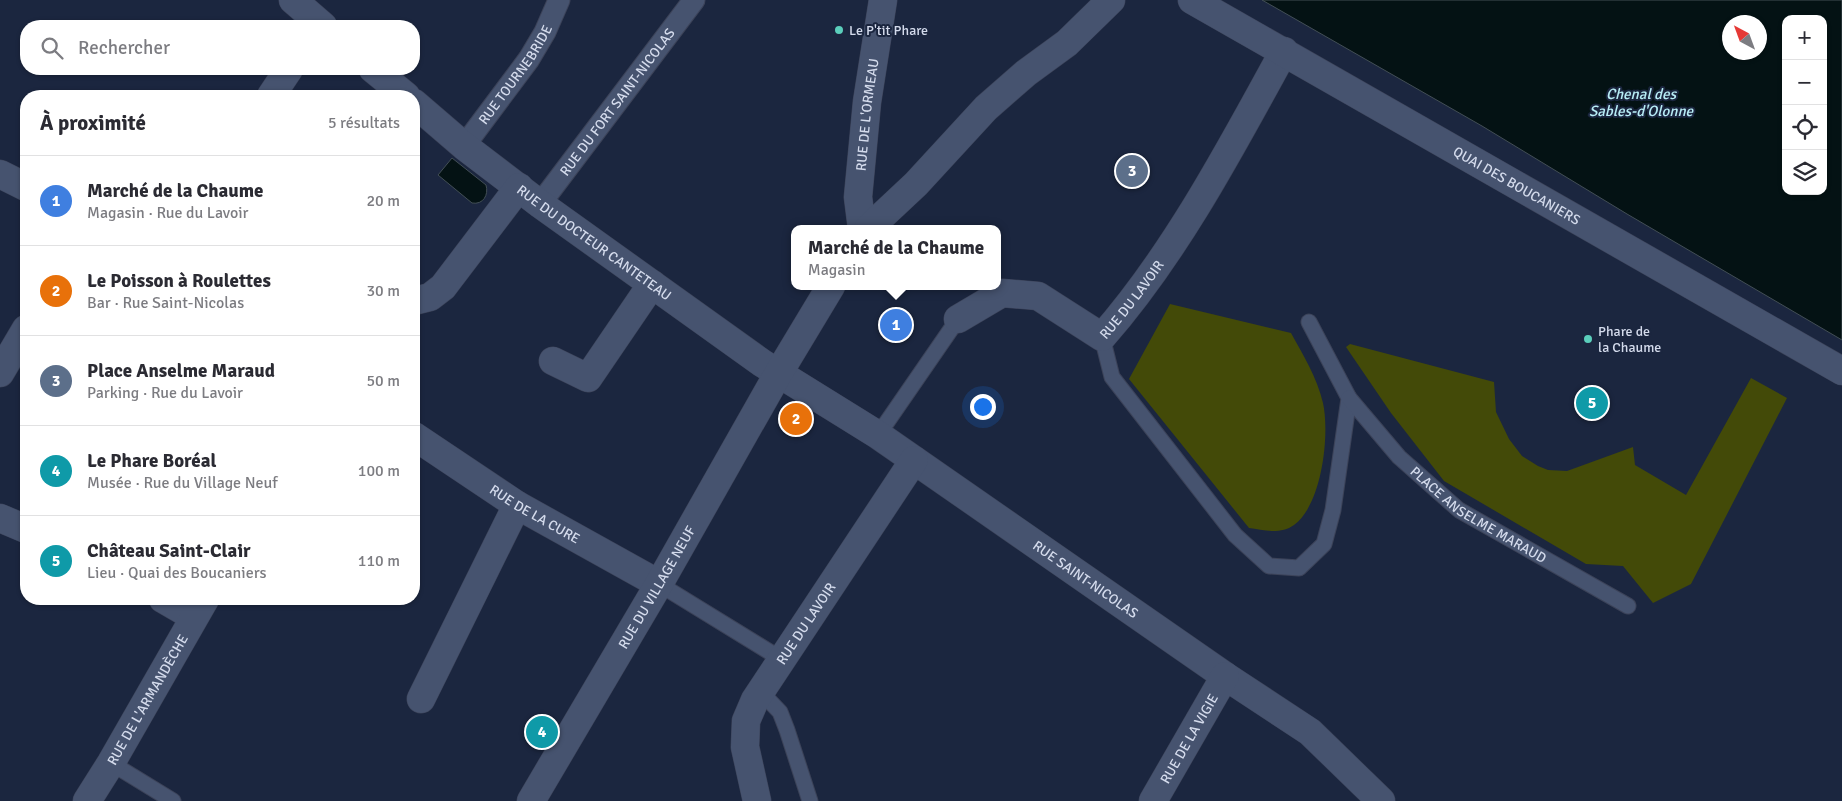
<!DOCTYPE html>
<html lang="fr">
<head>
<meta charset="utf-8">
<style>
	:root { --surface:#fff; --page:#f2f2f3; --text:#2b2b33; --muted:#7c7c81; --line:#e1e1e2; --accent:#7c3aed }
	body { margin:0; font-family:Signika,sans-serif; background:var(--page); color:var(--text) }
	.controls { position:absolute; right:15px; top:15px; display:grid; overflow:hidden; border-radius:10px; box-shadow:0 1px 4px #0004 }
	.controls button { width:45px; height:45px; display:grid; place-items:center; padding:0; border:0; border-bottom:1px solid var(--line); background:var(--surface); color:var(--text); font:25px sans-serif }
	.compass { position:absolute; left:1722px; top:15px; width:45px; height:45px; border-radius:50%; background:var(--surface); box-shadow:0 1px 4px #0004; rotate:319deg }
	.you { position:absolute; left:982px; top:406px; width:18px; height:18px; margin:-12px; border:4px solid #fff; border-radius:50%; background:#1a73e8; box-shadow:0 0 0 8px #1a73e833 }
	.badge { display:grid; place-items:center; width:32px; height:32px; border-radius:50%; background:var(--accent); color:#fff; font-size:16px; font-weight:700 }
	.pin { position:absolute; translate:-50% -50%; border:2px solid #fff; box-shadow:0 1px 5px #0006 }
	.popup { position:absolute; left:791px; top:225px; width:210px; height:65px; box-sizing:border-box; display:grid; place-content:center; border-radius:10px; background:var(--surface); filter:drop-shadow(0 1px 4px #0005); font-size:16px; white-space:nowrap; color:var(--muted) }
	.popup b { font-size:19px; color:var(--text) }
	.popup::after { content:''; position:absolute; left:50%; top:100%; margin-left:-10px; border:10px solid transparent; border-top-color:var(--surface) }
	.list { margin:0; padding:0; list-style:none }
	h2 { display:flex; justify-content:space-between; align-items:center; height:65px; margin:0; padding:0 20px; font-size:21px }
	h2 small { font-size:16px; font-weight:400; color:var(--muted) }
	.list li { display:grid; grid-template-columns:32px 1fr auto; gap:15px; align-items:center; box-sizing:border-box; height:90px; padding:0 20px; border-top:1px solid var(--line) }
	.list b { display:block; font-size:19px; white-space:nowrap }
	.list p { margin:0; font-size:16px; white-space:nowrap; color:var(--muted) }
	.list em { font-size:16px; font-style:normal; color:var(--muted) }
	.icon { flex:none; width:28px; height:28px; fill:none; stroke:currentColor; stroke-width:2; stroke-linecap:round; stroke-linejoin:round }
	.map { position:relative; flex:none; width:1842px; height:801px; overflow:hidden }
	.search { position:absolute; background:var(--surface); box-shadow:0 1px 4px #0004; left:20px; top:20px; width:400px; height:55px; display:flex; align-items:center; gap:12px; box-sizing:border-box; padding:0 18px; border-radius:20px; color:var(--muted); font-size:19px }
	.panel { position:absolute; background:var(--surface); box-shadow:0 1px 4px #0004; left:20px; top:90px; width:400px; height:515px; border-radius:20px }
	.map>svg:first-child { display:block }
	.green { fill:#434a08 }
	.water { fill:#041214; stroke:#424e55; fill-rule:evenodd }
	.lines { fill:none; stroke-linecap:round; stroke-linejoin:round }
	.service-casing { stroke:#3c4359; stroke-width:17 }
	.pedestrian-casing { stroke:#3c4359; stroke-width:23 }
	.minor-casing { stroke:#3c4359; stroke-width:29 }
	.tertiary-casing { stroke:#3c4359; stroke-width:29 }
	.service { stroke:#46536f; stroke-width:15 }
	.pedestrian { stroke:#46536f; stroke-width:21 }
	.minor { stroke:#46536f; stroke-width:28 }
	.tertiary { stroke:#46536f; stroke-width:28 }
	.poi-dot { fill:#5bcebb; stroke:#1b263f; stroke-width:2 }
	.labels { text-anchor:middle; stroke-width:4; stroke-linejoin:round; paint-order:stroke }
	.poi-label { font-size:14px; fill:#d4dbec; stroke:#1b263f; text-anchor:start }
	.street-label { font-size:14px; fill:#d4dbec; stroke:#1b263f }
	.water-label { font-size:15px; font-style:italic; fill:#b8edf6; stroke:#1b263f }
</style>
</head>
<body>
<div class="map">
<svg width="1842" height="801" viewBox="0 0 1842 801">
	<rect width="100%" height="100%" fill="#1b263f"/>
	<g class="green">
		<path d="M 1170,304 L 1291,333 C 1303,355 1317,377 1323,403 C 1330,435 1322,505 1294,525 C 1280,535 1263,530 1249,528 L 1129,379 Z"/>
		<path d="M 1350,344 L 1494,382 L 1496,412 L 1509,439 L 1522,456 L 1538,466 L 1548,470 L 1567,471 L 1633,447 L 1635,465 L 1686,495 L 1751,378 L 1787,398 L 1691,584 L 1653,603 L 1623,566 L 1586,564 L 1444,481 L 1391,413 L 1346,347 Z"/>
	</g>
	<g class="water">
		<path d="M 1262,0 L 1842,0 L 1842,340 L 1627,214 L 1482,126 ZM 1786,19 L 1823,19 L 1823,191 L 1786,191 ZM 1730,22 L 1760,22 L 1760,52 L 1730,52 Z"/>
		<path d="M 452,158 L 486,185 C 489,195 483,205 472,203 L 438,175 Z"/>
	</g>
	<g class="lines">
		<defs>
			<g id="service">
				<path d="M 1102,337 L 1112,377 L 1235,535 L 1269,566 L 1299,568 L 1324,544 L 1333,510 L 1349,398 L 1309,322"/>
				<path id="s1" d="M 1349,398 L 1399,457 L 1459,510 L 1628,606"/>
				<path d="M 878,435 L 958,319"/>
				<path d="M 659,584 L 781,659"/>
				<path d="M 760,691 L 780,712 L 787,730 L 810,801"/>
				<path d="M 111,763 L 173,801"/>
			</g>
			<g id="pedestrian">
				<path id="s2" d="M 464,146 L 529,59 L 545,32 L 559,0"/>
				<path id="s3" d="M 540,204 L 694,0"/>
			</g>
			<g id="minor">
				<path d="M 293,0 L 323,26"/>
				<path d="M 373,69 L 406,96"/>
				<path d="M 271,96 L 289,69"/>
				<path id="s4" d="M 414,103 L 464,146 L 540,204 L 762,363 L 878,435 L 1225,676 L 1310,732 L 1381,801"/>
				<path d="M 0,174 L 26,187"/>
				<path id="s5" d="M 862,229 L 858,197 L 867,102 L 883,0"/>
				<path d="M 868,229 L 916,184 L 986,108 L 1026,73 L 1067,43 L 1111,0"/>
				<path d="M 414,301 L 430,297 L 443,287 L 519,187"/>
				<path id="s6" d="M 958,319 L 1002,293 L 1038,296 L 1102,337 C 1175,254 1231,148 1284,51"/>
				<path d="M 553,361 L 588,378 L 652,284"/>
				<path d="M 0,373 L 26,329"/>
				<path id="s7" d="M 414,436 L 517,505 L 659,584"/>
				<path d="M 0,518 L 26,529"/>
				<path d="M 163,599 L 194,617"/>
				<path d="M 421,699 L 517,505"/>
				<path id="s8" d="M 87,801 L 111,763 L 205,599"/>
				<path id="s9" d="M 531,801 L 659,584 L 778,374 L 831,286"/>
				<path id="s10" d="M 757,801 L 745,747 L 746,721 L 755,700 L 914,460"/>
				<path id="s11" d="M 1153,801 L 1225,676"/>
			</g>
			<g id="tertiary">
				<path id="s12" d="M 1192,0 L 1842,371"/>
			</g>
		</defs>
		<use href="#service" class="service-casing"/>
		<use href="#pedestrian" class="pedestrian-casing"/>
		<use href="#minor" class="minor-casing"/>
		<use href="#tertiary" class="tertiary-casing"/>
		<use href="#service" class="service"/>
		<use href="#pedestrian" class="pedestrian"/>
		<use href="#minor" class="minor"/>
		<use href="#tertiary" class="tertiary"/>
	</g>
	<g class="poi-dot">
		<circle cx="839" cy="30" r="5"/>
		<circle cx="1588" cy="339" r="5"/>
	</g>
	<g class="labels">
		<g class="poi-label">
			<text x="849" y="35">Le P'tit Phare</text>
			<text x="1598" y="336">Phare de<tspan x="1598" dy="16">la Chaume</tspan></text>
		</g>
		<g class="street-label">
			<text dy="5" stroke="none"><textPath href="#s2" startOffset="88">RUE TOURNEBRIDE</textPath></text>
			<text dy="5" stroke="none"><textPath href="#s3" startOffset="128">RUE DU FORT SAINT-NICOLAS</textPath></text>
			<text dy="5" stroke="none"><textPath href="#s5" startOffset="115">RUE DE L'ORMEAU</textPath></text>
			<text dy="5" stroke="none"><textPath href="#s12" startOffset="374">QUAI DES BOUCANIERS</textPath></text>
			<text dy="5" stroke="none"><textPath href="#s4" startOffset="228">RUE DU DOCTEUR CANTETEAU</textPath></text>
			<text dy="5" stroke="none"><textPath href="#s6" startOffset="211">RUE DU LAVOIR</textPath></text>
			<text dy="5" stroke="none"><textPath href="#s7" startOffset="144">RUE DE LA CURE</textPath></text>
			<text dy="5" stroke="none"><textPath href="#s1" startOffset="176">PLACE ANSELME MARAUD</textPath></text>
			<text dy="5" stroke="none"><textPath href="#s4" startOffset="824">RUE SAINT-NICOLAS</textPath></text>
			<text dy="5" stroke="none"><textPath href="#s9" startOffset="248">RUE DU VILLAGE NEUF</textPath></text>
			<text dy="5" stroke="none"><textPath href="#s10" startOffset="196">RUE DU LAVOIR</textPath></text>
			<text dy="5" stroke="none"><textPath href="#s8" startOffset="118">RUE DE L'ARMANDÈCHE</textPath></text>
			<text dy="5" stroke="none"><textPath href="#s11" startOffset="72">RUE DE LA VIGIE</textPath></text>
		</g>
		<g class="water-label">
			<text x="1641" y="99">Chenal des<tspan x="1641" dy="17">Sables-d'Olonne</tspan></text>
		</g>
	</g>
</svg>
<div class="controls">
<button>+</button>
<button>−</button>
<button><svg class="icon" aria-label="locate" viewBox="0 0 24 24"><circle cx="12" cy="12" r="6"/><path d="M12 2v4M12 18v4M2 12h4M18 12h4"/></svg></button>
<button><svg class="icon" aria-label="layers" viewBox="0 0 24 24"><path d="M12 4l9 5-9 5-9-5zM3 14l9 5 9-5"/></svg></button>
</div>
<svg class="compass" viewBox="-18 -18 36 36"><path d="M0-13l5 13h-10z" fill="#e53935"/><path d="M0 13l5-13h-10z" fill="#7c7c81"/></svg>
<div class="you"></div>
<div class="pin badge" style="left:896px;top:325px;background:#3f7fe0">1</div>
<div class="popup"><b>Marché de la Chaume</b>Magasin</div>
<div class="pin badge" style="left:796px;top:419px;background:#e8710a">2</div>
<div class="pin badge" style="left:1132px;top:171px;background:#5c6f8a">3</div>
<div class="pin badge" style="left:542px;top:732px;background:#0f9aa8">4</div>
<div class="pin badge" style="left:1592px;top:403px;background:#0f9aa8">5</div>
<div class="search"><svg class="icon" aria-label="search" viewBox="0 0 24 24"><circle cx="10" cy="10" r="6"/><path d="M15 15l6 6"/></svg>Rechercher</div>
<section class="panel">
<h2>À proximité<small>5 résultats</small></h2>
<ul class="list">
<li><span class="badge" style="background:#3f7fe0">1</span><div><b>Marché de la Chaume</b><p>Magasin · Rue du Lavoir</p></div><em>20 m</em></li>
<li><span class="badge" style="background:#e8710a">2</span><div><b>Le Poisson à Roulettes</b><p>Bar · Rue Saint-Nicolas</p></div><em>30 m</em></li>
<li><span class="badge" style="background:#5c6f8a">3</span><div><b>Place Anselme Maraud</b><p>Parking · Rue du Lavoir</p></div><em>50 m</em></li>
<li><span class="badge" style="background:#0f9aa8">4</span><div><b>Le Phare Boréal</b><p>Musée · Rue du Village Neuf</p></div><em>100 m</em></li>
<li><span class="badge" style="background:#0f9aa8">5</span><div><b>Château Saint-Clair</b><p>Lieu · Quai des Boucaniers</p></div><em>110 m</em></li>
</ul>
</section>
</div>
</body>
</html>
